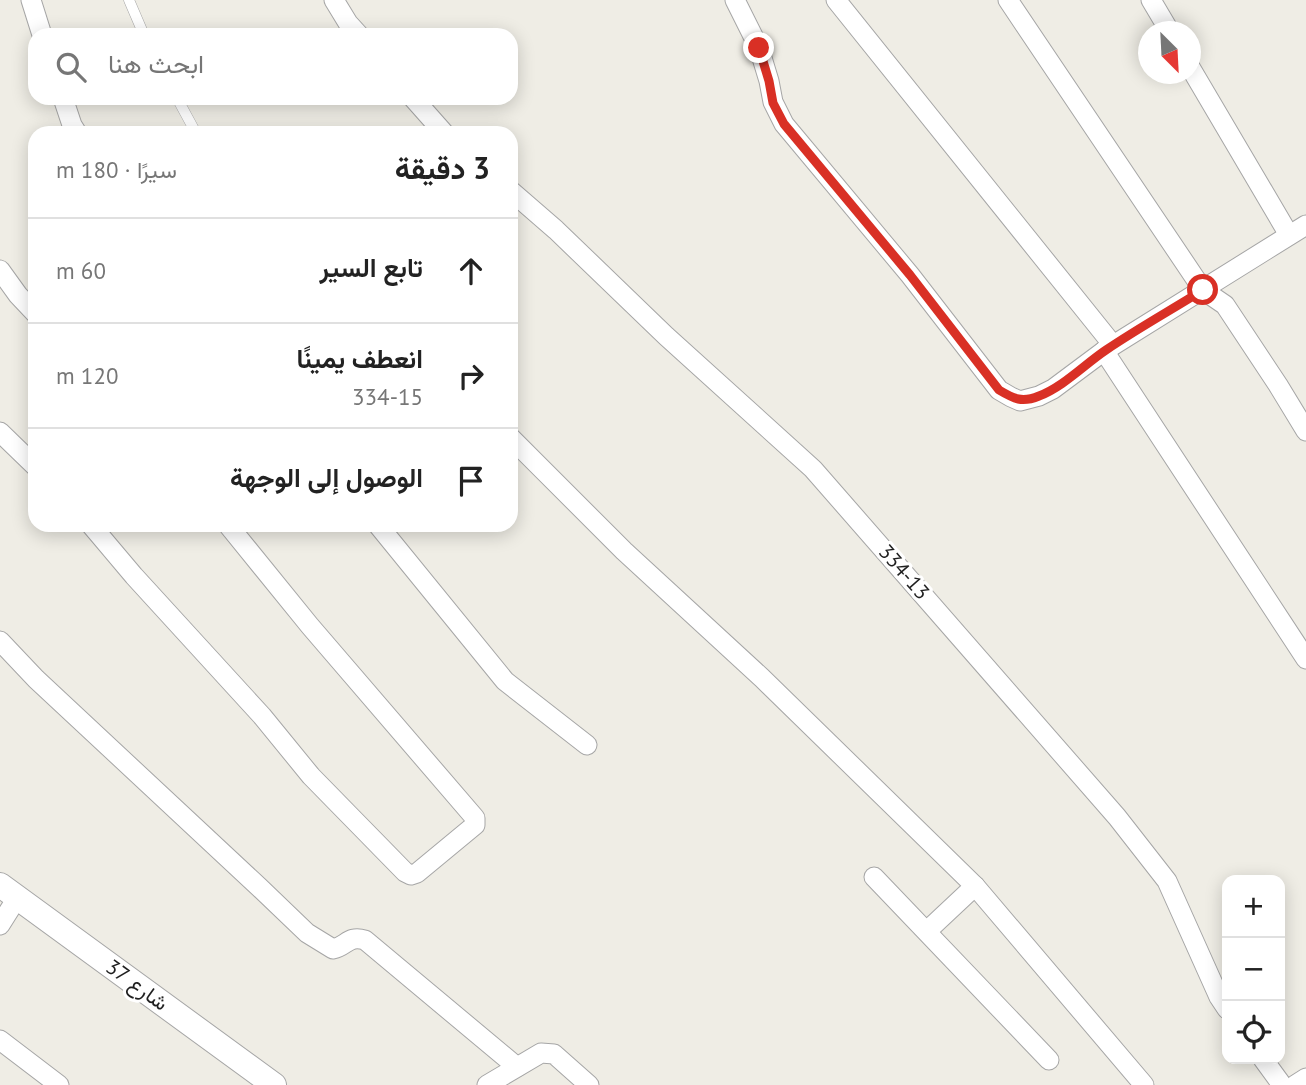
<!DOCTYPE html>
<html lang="ar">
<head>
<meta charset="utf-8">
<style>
	:root { --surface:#fff; --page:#f6f6f6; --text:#222; --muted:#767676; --line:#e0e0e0 }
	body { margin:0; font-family:"PT Sans",Vazirmatn,sans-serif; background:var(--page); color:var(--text); direction:rtl }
	.controls { position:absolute; right:21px; bottom:21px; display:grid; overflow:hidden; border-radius:14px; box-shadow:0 4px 18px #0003 }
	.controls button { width:63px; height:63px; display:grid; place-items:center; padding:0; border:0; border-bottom:2px solid var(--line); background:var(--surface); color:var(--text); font:35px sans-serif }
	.compass { position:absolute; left:1138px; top:21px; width:63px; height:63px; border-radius:50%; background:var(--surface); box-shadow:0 4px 18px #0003; rotate:156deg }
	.stop { position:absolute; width:21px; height:21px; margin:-16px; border:5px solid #d93025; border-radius:50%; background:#fff }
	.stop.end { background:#d93025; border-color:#fff; box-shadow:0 2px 7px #0008 }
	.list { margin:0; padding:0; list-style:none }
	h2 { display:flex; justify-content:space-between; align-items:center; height:91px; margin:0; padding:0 28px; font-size:30px }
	h2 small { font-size:23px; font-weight:400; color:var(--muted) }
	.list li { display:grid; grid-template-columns:46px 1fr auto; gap:21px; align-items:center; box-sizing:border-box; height:105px; padding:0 28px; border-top:2px solid var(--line) }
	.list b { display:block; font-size:26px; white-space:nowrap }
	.list p { margin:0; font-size:23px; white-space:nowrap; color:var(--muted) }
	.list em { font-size:23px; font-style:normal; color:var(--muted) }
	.icon { flex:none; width:38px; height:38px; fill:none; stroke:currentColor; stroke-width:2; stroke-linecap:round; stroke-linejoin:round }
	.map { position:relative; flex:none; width:1306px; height:1085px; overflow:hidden; direction:ltr }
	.search { position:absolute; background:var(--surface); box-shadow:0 4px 18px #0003; left:28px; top:28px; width:490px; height:77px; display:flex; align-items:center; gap:18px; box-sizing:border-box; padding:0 24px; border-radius:21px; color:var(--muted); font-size:26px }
	.panel { position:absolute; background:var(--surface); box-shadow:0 4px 18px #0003; left:28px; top:126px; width:490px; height:406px; border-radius:21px; direction:rtl }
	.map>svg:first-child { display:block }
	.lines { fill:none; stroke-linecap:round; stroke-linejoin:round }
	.service-casing { stroke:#a6a6a6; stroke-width:11 }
	.minor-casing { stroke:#a6a6a6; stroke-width:21 }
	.tertiary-casing { stroke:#a6a6a6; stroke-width:26 }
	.service { stroke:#fff; stroke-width:10 }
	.minor { stroke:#fff; stroke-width:19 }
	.tertiary { stroke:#fff; stroke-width:24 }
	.route { stroke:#d93025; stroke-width:9 }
	.labels { text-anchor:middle; stroke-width:6; stroke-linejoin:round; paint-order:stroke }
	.street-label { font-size:21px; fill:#1f1f1f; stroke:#fff }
</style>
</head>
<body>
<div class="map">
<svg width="1306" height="1085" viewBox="0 0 1306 1085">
	<rect width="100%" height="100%" fill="#efede5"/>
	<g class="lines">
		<defs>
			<g id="service">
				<path d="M 129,0 L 144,35"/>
				<path d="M 177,98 L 196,133"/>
			</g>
			<g id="minor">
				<path d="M 31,0 L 42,35"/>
				<path d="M 334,0 L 348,23 L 359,35"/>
				<path d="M 735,0 L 759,48 L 769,81 L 773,102 L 784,124 L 910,275 L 999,390 L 1011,397 L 1020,401 L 1039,396 L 1053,389 L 1104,351 L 1306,225"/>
				<path d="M 836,0 L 1113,345"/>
				<path d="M 1008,0 L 1203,290 L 1225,305 L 1278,385 L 1306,431"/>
				<path d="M 1151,0 L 1170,32"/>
				<path d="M 1190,67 L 1289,235"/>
				<path d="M 63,98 L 72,125 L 77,133"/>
				<path d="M 413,98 L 444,133"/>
				<path d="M 511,191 L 556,230 L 666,336 L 813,469 L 1117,817 L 1167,881 L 1219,997 L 1227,1009"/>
				<path d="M 0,270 L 18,295 L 35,313"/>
				<path d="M 1104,351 L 1306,659"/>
				<path d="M 0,432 L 35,466"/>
				<path d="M 511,438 L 624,551 L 762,678 L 975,886 L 1144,1085"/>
				<path d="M 91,525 L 134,576 L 262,716 L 311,776 L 405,872 L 411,875 L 417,873 L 475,825 L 475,818 L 310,626 L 228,525"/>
				<path d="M 378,525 L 505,681 L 587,745"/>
				<path d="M 0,641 L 36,679 L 259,887 L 307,933 L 333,949 C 347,946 348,935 365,940 L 517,1067"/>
				<path d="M 874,877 L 1049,1060"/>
				<path d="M 0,925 L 17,898"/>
				<path d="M 927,931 L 975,886"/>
				<path d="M 0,1040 L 59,1085"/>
				<path d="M 1263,1059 L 1282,1085"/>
				<path d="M 487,1085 L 541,1053 L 554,1054 L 589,1085"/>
				<path d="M 1295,1085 L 1306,1078"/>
			</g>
			<path id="tertiary" d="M 0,885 L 274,1085"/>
		</defs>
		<use href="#service" class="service-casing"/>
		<use href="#minor" class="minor-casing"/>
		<use href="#tertiary" class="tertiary-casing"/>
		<use href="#service" class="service"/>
		<use href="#minor" class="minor"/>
		<use href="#tertiary" class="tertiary"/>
	</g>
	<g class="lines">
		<path class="route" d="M 759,48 L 769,81 L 773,103 L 784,124 L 910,275 L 999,390 C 1014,399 1022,403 1039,396 C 1063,387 1085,364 1106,350 C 1137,329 1171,310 1203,290"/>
	</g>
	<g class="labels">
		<g class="street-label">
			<text transform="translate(904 572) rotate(49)" y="7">334-13</text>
			<text transform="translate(137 985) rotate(36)" y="7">شارع 37</text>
		</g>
	</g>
</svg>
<div class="controls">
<button>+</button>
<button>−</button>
<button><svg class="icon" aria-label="locate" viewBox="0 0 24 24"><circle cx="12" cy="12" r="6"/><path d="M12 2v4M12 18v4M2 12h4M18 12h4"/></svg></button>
</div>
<svg class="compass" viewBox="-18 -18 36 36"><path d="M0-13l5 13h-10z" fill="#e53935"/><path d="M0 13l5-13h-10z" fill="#767676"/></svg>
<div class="stop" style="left:1203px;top:290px"></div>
<div class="stop end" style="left:759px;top:48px"></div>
<div class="search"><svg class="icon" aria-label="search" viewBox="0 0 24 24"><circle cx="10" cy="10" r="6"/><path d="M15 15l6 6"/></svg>ابحث هنا</div>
<section class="panel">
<h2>3 دقيقة<small>سيرًا · 180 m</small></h2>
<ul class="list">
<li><svg class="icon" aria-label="ahead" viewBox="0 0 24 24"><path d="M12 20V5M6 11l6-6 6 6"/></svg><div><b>تابع السير</b></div><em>60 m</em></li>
<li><svg class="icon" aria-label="right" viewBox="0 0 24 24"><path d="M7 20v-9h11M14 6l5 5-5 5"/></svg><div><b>انعطف يمينًا</b><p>334-15</p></div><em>120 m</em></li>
<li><svg class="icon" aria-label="arrive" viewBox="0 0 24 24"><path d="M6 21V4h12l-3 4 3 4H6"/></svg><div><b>الوصول إلى الوجهة</b></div></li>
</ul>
</section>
</div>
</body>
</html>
